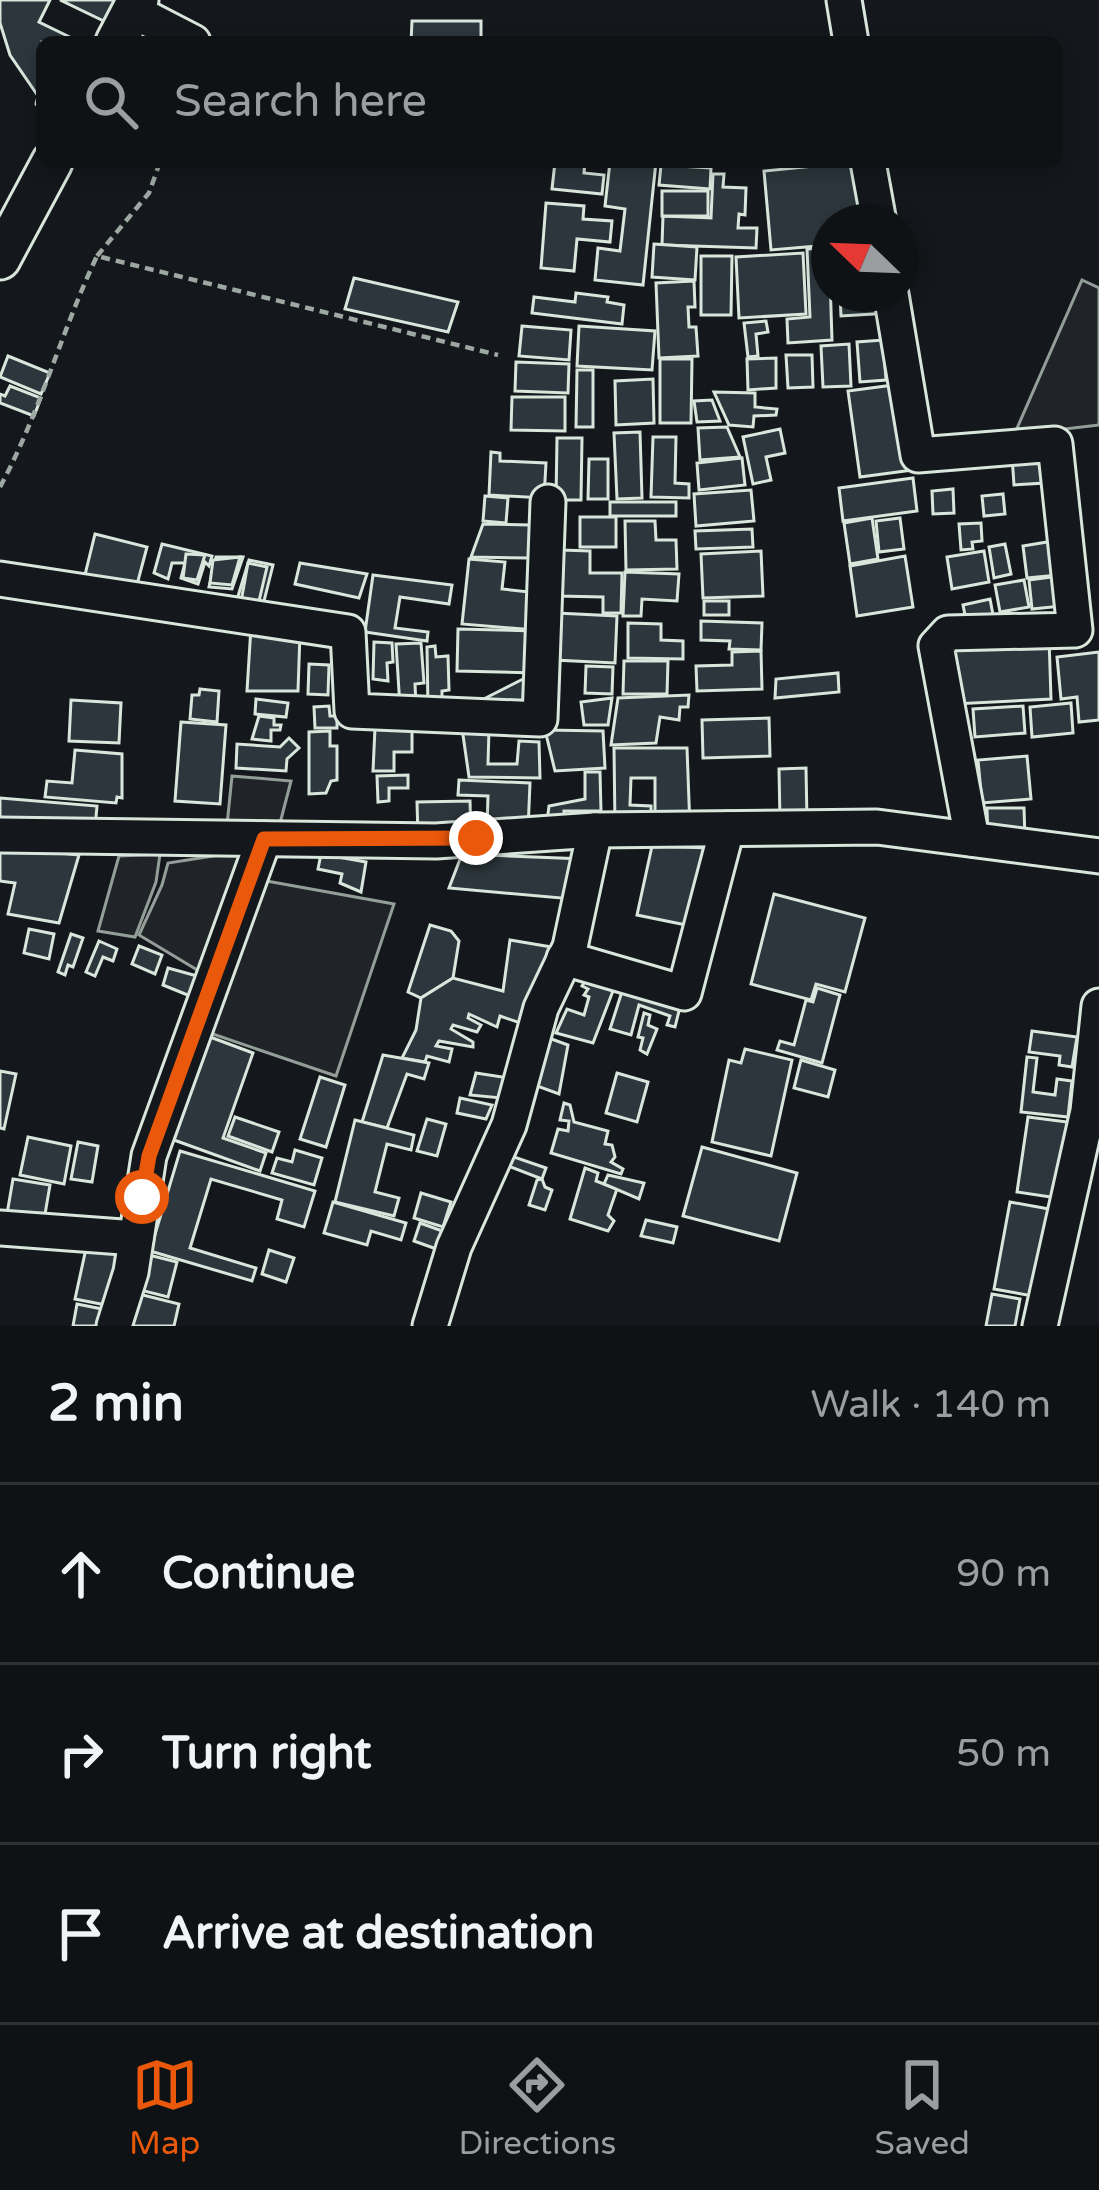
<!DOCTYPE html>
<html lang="en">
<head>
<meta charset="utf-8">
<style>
	:root { --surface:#0f1215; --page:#181b1e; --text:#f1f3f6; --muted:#9b9ea0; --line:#2f3234; --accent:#ea580c }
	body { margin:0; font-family:"Varela Round",sans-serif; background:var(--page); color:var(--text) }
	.compass { position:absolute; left:811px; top:204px; width:108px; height:108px; border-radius:50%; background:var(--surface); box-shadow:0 6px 18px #0003; rotate:293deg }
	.stop { position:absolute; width:36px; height:36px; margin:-27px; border:9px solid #ea580c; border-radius:50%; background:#fff }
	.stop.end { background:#ea580c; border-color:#fff; box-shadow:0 3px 12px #0008 }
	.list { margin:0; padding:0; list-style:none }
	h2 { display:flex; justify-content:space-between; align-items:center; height:156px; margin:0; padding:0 48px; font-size:51px }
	h2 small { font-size:39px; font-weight:400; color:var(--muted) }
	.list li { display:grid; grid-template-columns:78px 1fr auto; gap:36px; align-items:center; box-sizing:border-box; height:180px; padding:0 48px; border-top:3px solid var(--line) }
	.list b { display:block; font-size:45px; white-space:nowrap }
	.list em { font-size:39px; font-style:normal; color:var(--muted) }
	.icon { flex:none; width:66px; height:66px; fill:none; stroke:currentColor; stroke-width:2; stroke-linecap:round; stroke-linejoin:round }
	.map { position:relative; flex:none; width:1099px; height:1326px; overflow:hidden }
	.search { position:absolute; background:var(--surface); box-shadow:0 6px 18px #0003; left:36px; right:36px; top:36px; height:132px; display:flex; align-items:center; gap:30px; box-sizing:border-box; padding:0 42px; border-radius:18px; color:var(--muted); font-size:45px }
	.sheet { height:696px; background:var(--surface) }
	nav { display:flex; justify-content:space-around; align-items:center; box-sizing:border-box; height:168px; border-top:3px solid var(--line); background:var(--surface); font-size:33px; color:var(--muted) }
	nav a { display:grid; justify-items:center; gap:6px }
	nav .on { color:var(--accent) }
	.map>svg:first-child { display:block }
	.green { fill:#202428; stroke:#939e99; stroke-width:3 }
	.building { fill:#2c363c; stroke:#d8e6dc; stroke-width:3 }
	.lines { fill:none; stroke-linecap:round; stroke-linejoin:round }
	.minor-casing { stroke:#d8e6dc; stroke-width:39 }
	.major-casing { stroke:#d8e6dc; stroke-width:45 }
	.path { stroke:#9da8a2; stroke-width:4.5; stroke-dasharray:9 6; stroke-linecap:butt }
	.minor { stroke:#14181c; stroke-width:33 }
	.major { stroke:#14181c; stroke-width:39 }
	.route { stroke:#ea580c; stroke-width:15 }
</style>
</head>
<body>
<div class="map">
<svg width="1099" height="1326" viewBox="0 0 1099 1326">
	<rect width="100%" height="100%" fill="#14181c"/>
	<g class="green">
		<path d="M 1082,280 L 1099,288 L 1099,425 L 1014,435 Z"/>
		<path d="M 232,776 L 291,781 L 278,831 L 227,825 Z"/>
		<path d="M 245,851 L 199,971 L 139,935 L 162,885 L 168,863 Z"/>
		<path d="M 160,854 L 156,882 L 135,937 L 98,931 L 119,856 Z"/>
		<path d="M 261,880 L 394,904 L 336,1076 L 204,1031 Z"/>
	</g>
	<g class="building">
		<path d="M 0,0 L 50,0 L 39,22 L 80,42 L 42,42 L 42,113 L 36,104 L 38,96 L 10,55 L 0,23 Z"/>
		<path d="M 60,0 L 121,0 L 110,24 Z"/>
		<path d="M 412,21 L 481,21 L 481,42 L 411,42 Z"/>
		<path d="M 555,162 L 585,162 L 584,173 L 604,175 L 602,194 L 552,189 Z"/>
		<path d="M 610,162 L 656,162 L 643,285 L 595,280 L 598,248 L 620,251 L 625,209 L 605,206 Z"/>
		<path d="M 854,162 L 870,222 L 829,222 L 829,245 L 771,250 L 764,171 Z"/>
		<path d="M 661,165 L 711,168 L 710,189 L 659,185 Z"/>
		<path d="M 713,174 L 724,174 L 723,187 L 746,188 L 745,215 L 739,214 L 738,228 L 757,228 L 756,248 L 662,245 L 663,216 L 711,218 Z"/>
		<rect x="662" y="191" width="46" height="25"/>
		<path d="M 546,203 L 584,206 L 583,219 L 612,221 L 610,242 L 577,239 L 574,271 L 541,268 Z"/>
		<path d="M 654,244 L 697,247 L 695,280 L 652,277 Z"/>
		<path d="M 829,248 L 832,340 L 788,343 L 787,319 L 810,317 L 807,249 Z"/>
		<path d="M 803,253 L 806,314 L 739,318 L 736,257 Z"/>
		<path d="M 701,256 L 732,256 L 731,315 L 701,315 Z"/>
		<path d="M 354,278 L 458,302 L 448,332 L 345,309 Z"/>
		<path d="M 694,281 L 695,307 L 688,307 L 689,327 L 696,327 L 698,356 L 659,358 L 656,283 Z"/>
		<path d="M 576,293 L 608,297 L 607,302 L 624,305 L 622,324 L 532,313 L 534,297 L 575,302 Z"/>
		<path d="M 840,294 L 889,294 L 890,313 L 841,316 Z"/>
		<path d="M 766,321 L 768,332 L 756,334 L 758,356 L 748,357 L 744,323 Z"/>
		<path d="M 522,326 L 571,330 L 569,360 L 519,356 Z"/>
		<path d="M 579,326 L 655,331 L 652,370 L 577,366 Z"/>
		<path d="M 883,340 L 886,380 L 860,382 L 857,342 Z"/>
		<path d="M 849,344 L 851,386 L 823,387 L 821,346 Z"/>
		<path d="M 786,355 L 812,355 L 813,387 L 788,388 Z"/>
		<path d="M 8,356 L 50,373 L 41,394 L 0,377 Z"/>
		<path d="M 776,358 L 776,388 L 748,390 L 747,359 Z"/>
		<path d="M 660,359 L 692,359 L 691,423 L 660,423 Z"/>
		<path d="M 516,362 L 569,364 L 568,393 L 515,391 Z"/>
		<path d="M 577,370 L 593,370 L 593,427 L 576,427 Z"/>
		<path d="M 653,379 L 654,423 L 616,425 L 615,381 Z"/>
		<path d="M 901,384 L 913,470 L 860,477 L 848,391 Z"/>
		<path d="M 10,386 L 41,398 L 34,416 L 0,403 L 0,394 L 5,396 Z"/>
		<path d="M 714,392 L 755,393 L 755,407 L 777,409 L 776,415 L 754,416 L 753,427 L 729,425 Z"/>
		<path d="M 512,397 L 565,397 L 565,431 L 511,430 Z"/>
		<path d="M 712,400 L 720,421 L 697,422 L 694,401 Z"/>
		<path d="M 727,427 L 740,457 L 700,460 L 698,428 Z"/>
		<path d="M 780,429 L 785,453 L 766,457 L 771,480 L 753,484 L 743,437 Z"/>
		<path d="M 640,432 L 642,498 L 617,499 L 614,433 Z"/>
		<path d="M 653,437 L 676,437 L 675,483 L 689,484 L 689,498 L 651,497 Z"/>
		<path d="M 557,438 L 582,438 L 581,500 L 556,500 Z"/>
		<path d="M 491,452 L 500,453 L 500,461 L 546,463 L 544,498 L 489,495 Z"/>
		<path d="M 1043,454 L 1045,483 L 1014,485 L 1012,456 Z"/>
		<path d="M 742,458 L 745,485 L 699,490 L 697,463 Z"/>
		<path d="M 589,459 L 608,459 L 608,499 L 588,499 Z"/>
		<path d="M 913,478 L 917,511 L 843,521 L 839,488 Z"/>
		<path d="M 953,489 L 954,513 L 933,514 L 932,491 Z"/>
		<path d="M 751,490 L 754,521 L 696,526 L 694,494 Z"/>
		<path d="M 1003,494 L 1005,514 L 984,516 L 982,496 Z"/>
		<path d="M 485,496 L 508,498 L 506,523 L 483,521 Z"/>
		<rect x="610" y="502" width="66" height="14"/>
		<rect x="580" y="517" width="36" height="30"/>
		<path d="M 872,518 L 878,559 L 850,564 L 844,523 Z"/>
		<path d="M 900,518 L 904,549 L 879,552 L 876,521 Z"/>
		<path d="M 625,521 L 655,521 L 656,540 L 676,540 L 677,569 L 626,570 Z"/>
		<path d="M 981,523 L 982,541 L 972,542 L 973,549 L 961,550 L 959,524 Z"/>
		<path d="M 483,524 L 530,525 L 529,558 L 471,557 Z"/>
		<path d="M 752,529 L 753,547 L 696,549 L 695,531 Z"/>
		<path d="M 95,534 L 147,547 L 134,596 L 83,583 Z"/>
		<path d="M 1053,541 L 1058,575 L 1027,578 L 1023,546 Z"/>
		<path d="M 162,544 L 212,556 L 209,566 L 205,562 L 198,584 L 181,578 L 185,563 L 172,563 L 168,579 L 154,573 Z"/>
		<path d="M 1005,544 L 1011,574 L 994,578 L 989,547 Z"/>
		<path d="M 560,550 L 590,551 L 590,573 L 622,573 L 621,613 L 603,613 L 603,597 L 558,596 Z"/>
		<path d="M 761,551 L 763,596 L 703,598 L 701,554 Z"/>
		<path d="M 984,551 L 989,582 L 952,589 L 947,557 Z"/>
		<path d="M 186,554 L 205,555 L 197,580 L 183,578 Z"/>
		<path d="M 905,556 L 913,607 L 857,616 L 850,566 Z"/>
		<path d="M 216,557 L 243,557 L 232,589 L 209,587 Z"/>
		<path d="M 240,557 L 232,585 L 210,583 L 213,560 Z"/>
		<path d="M 469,559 L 505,562 L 502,589 L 539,593 L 535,630 L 462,624 Z"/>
		<path d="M 249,560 L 273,565 L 261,613 L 235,606 Z"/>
		<path d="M 248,563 L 267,567 L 255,618 L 239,613 Z"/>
		<path d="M 300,563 L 367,574 L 359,598 L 295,584 Z"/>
		<path d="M 625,572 L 679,574 L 677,601 L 642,599 L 641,616 L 623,616 Z"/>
		<path d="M 373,575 L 452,585 L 449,604 L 400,597 L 395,628 L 428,632 L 427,641 L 365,632 Z"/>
		<path d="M 1059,576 L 1062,606 L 1032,609 L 1029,580 Z"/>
		<path d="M 1024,580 L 1029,607 L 1000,612 L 995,585 Z"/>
		<path d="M 990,599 L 995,625 L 968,630 L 963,605 Z"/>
		<rect x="704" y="601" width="25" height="14"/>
		<path d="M 556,613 L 617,616 L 615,663 L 554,660 Z"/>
		<path d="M 701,621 L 762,623 L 761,650 L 729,649 L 730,641 L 701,640 Z"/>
		<path d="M 628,623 L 661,624 L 661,640 L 683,641 L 683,659 L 628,658 Z"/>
		<path d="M 251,627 L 300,633 L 298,691 L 247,691 Z"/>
		<path d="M 458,629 L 536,631 L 535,673 L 457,671 Z"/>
		<path d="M 1049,638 L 1051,699 L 954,704 L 951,643 Z"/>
		<path d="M 374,642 L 392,643 L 393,662 L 387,663 L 388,681 L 373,679 Z"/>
		<path d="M 421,643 L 424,683 L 415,684 L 416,706 L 400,707 L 396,644 Z"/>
		<path d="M 435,646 L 436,657 L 448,656 L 449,690 L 442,691 L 442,709 L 428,709 L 427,647 Z"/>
		<path d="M 761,651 L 762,689 L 697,691 L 696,666 L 732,665 L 732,652 Z"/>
		<path d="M 1099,652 L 1099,720 L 1079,722 L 1077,697 L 1061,699 L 1057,657 Z"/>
		<path d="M 624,661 L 668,661 L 667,694 L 623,694 Z"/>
		<path d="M 309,664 L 329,665 L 328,695 L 308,694 Z"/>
		<path d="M 586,666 L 613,667 L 612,694 L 585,693 Z"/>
		<path d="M 535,673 L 532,711 L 462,710 Z"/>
		<path d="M 838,673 L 839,692 L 775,698 L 776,679 Z"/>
		<path d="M 200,689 L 219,691 L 217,722 L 190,719 L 192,695 L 199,695 Z"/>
		<path d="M 689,695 L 688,707 L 680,707 L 679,720 L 660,717 L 656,743 L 611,745 L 618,698 Z"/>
		<path d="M 612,698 L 608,725 L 584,725 L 581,702 Z"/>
		<path d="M 256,699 L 288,703 L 286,717 L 255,714 Z"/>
		<path d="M 71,700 L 121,703 L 119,743 L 69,741 Z"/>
		<path d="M 1071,703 L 1073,733 L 1032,737 L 1030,707 Z"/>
		<path d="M 329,706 L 330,716 L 337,716 L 337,728 L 315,728 L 314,707 Z"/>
		<path d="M 1023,706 L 1025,733 L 975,737 L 973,709 Z"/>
		<path d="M 259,716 L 274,718 L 274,725 L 281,725 L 280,730 L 271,730 L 271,741 L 252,739 Z"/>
		<path d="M 769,718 L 770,756 L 703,758 L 702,720 Z"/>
		<path d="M 181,722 L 226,725 L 220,804 L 175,801 Z"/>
		<path d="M 375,728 L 412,729 L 412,752 L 394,752 L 394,771 L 373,771 Z"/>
		<path d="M 462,728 L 489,729 L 488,764 L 517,764 L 519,741 L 539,742 L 540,778 L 469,777 Z"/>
		<path d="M 545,730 L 603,731 L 605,768 L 555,771 Z"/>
		<path d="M 330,731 L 330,746 L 337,746 L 337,780 L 331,781 L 326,793 L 309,794 L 309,732 Z"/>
		<path d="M 289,738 L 299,748 L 287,759 L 286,771 L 236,768 L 237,744 L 280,747 Z"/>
		<path d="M 614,748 L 687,748 L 690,828 L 655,829 L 655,778 L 631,778 L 630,805 L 651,806 L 651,827 L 615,826 Z"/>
		<path d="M 75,750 L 122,754 L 122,798 L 117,797 L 116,803 L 45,797 L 47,781 L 72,783 Z"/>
		<path d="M 1027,756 L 1031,799 L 982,803 L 978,760 Z"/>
		<path d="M 806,768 L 807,821 L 780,821 L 779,769 Z"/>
		<path d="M 585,772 L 600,772 L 601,811 L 564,811 L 566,829 L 547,822 L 549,806 L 585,799 Z"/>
		<path d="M 408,775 L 408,788 L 389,788 L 389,801 L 378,802 L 377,776 Z"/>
		<path d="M 459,780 L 530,783 L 528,830 L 487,828 L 488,796 L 458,795 Z"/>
		<path d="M 0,798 L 97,806 L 95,828 L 0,820 Z"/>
		<path d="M 470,801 L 471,834 L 418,836 L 417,802 Z"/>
		<path d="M 987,808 L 1024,808 L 1025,839 L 988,840 Z"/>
		<path d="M 652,846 L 710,848 L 686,925 L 637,915 Z"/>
		<path d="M 0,847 L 79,855 L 59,923 L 8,914 L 15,883 L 0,881 Z"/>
		<path d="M 321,854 L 366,862 L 361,892 L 340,883 L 342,874 L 318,869 Z"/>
		<path d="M 462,854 L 584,859 L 572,899 L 449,888 Z"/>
		<path d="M 774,894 L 865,918 L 845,992 L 816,984 L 811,1000 L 751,984 Z"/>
		<path d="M 430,925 L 451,931 L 459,941 L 453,978 L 421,998 L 408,992 Z"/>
		<path d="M 29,929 L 54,934 L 49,959 L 24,953 Z"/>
		<path d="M 71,934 L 83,938 L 73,967 L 68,965 L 65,975 L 58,972 Z"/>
		<path d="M 510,940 L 563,949 L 523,1024 L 500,1016 L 497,1027 L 469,1014 L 468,1018 L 481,1025 L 477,1032 L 453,1025 L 451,1029 L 473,1042 L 473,1047 L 439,1041 L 436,1046 L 452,1049 L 449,1062 L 427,1056 L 425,1062 L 402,1058 L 416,1030 L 421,998 L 453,978 L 503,991 Z"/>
		<path d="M 99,941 L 117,949 L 113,961 L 103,957 L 95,976 L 86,972 Z"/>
		<path d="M 139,946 L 162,955 L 155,974 L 132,964 Z"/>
		<path d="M 168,968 L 208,979 L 204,989 L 193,986 L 190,996 L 163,985 Z"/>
		<path d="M 589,975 L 616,983 L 593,1043 L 556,1033 L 567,1009 L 584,1015 L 589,997 L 584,995 L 588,989 L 582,986 Z"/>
		<path d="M 626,979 L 681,1003 L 675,1027 L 667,1025 L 670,1016 L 639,1005 L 631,1035 L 610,1029 Z"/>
		<path d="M 817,988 L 840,995 L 822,1063 L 777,1050 L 780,1041 L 794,1045 L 806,1000 L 813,1002 Z"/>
		<path d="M 644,1013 L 650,1015 L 648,1025 L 657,1029 L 647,1054 L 640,1050 L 643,1038 L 638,1037 Z"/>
		<path d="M 1032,1031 L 1077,1037 L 1072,1067 L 1059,1065 L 1060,1056 L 1029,1052 Z"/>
		<path d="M 210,1037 L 253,1053 L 223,1138 L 266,1153 L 260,1171 L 174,1140 Z"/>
		<path d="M 546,1037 L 568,1045 L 559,1094 L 526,1082 Z"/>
		<path d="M 745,1049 L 792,1060 L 771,1156 L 712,1142 L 729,1060 L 741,1063 Z"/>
		<path d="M 383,1055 L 429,1063 L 424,1079 L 407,1074 L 387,1128 L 362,1122 Z"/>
		<path d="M 1027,1057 L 1037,1058 L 1033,1092 L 1055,1095 L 1057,1079 L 1072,1081 L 1068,1117 L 1021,1112 Z"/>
		<path d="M 801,1060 L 835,1070 L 828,1097 L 794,1088 Z"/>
		<path d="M 0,1071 L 16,1074 L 4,1129 L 0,1128 Z"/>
		<path d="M 476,1073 L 509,1078 L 501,1098 L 470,1095 Z"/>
		<path d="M 617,1073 L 648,1082 L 637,1122 L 606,1113 Z"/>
		<path d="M 320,1077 L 345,1085 L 326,1147 L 300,1139 Z"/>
		<path d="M 460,1098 L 492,1105 L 486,1119 L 457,1113 Z"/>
		<path d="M 564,1103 L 570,1105 L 574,1122 L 608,1131 L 605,1144 L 612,1145 L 615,1157 L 611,1162 L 623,1169 L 621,1174 L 551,1153 L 558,1129 L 568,1131 L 569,1121 L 560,1120 Z"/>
		<path d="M 235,1117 L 279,1132 L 272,1152 L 228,1136 Z"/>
		<path d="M 1028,1117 L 1075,1123 L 1064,1199 L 1017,1192 Z"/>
		<path d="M 427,1119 L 446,1124 L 437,1156 L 417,1151 Z"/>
		<path d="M 355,1120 L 414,1135 L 411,1150 L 387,1144 L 375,1192 L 399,1198 L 394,1216 L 335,1202 Z"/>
		<path d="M 28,1137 L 71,1146 L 64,1184 L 20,1175 Z"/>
		<path d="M 78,1142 L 98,1146 L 92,1182 L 71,1179 Z"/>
		<path d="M 702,1147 L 797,1173 L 779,1241 L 683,1216 Z"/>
		<path d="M 295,1150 L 322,1158 L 314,1185 L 272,1173 L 277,1158 L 292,1162 Z"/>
		<path d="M 180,1151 L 315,1191 L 304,1227 L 277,1219 L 282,1200 L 211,1179 L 190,1248 L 256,1268 L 252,1281 L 150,1251 Z"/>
		<path d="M 508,1155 L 546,1168 L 542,1179 L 508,1166 Z"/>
		<path d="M 585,1168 L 598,1173 L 596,1181 L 617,1189 L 608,1215 L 614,1221 L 608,1231 L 570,1219 Z"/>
		<path d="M 608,1175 L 644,1183 L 639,1199 L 604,1184 Z"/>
		<path d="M 13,1179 L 50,1185 L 44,1220 L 7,1214 Z"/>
		<path d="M 542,1179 L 545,1187 L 552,1190 L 545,1210 L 529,1205 L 537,1180 Z"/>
		<path d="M 421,1193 L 451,1202 L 443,1227 L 414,1218 Z"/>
		<path d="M 333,1202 L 406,1223 L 401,1240 L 371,1231 L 367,1245 L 324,1233 Z"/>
		<path d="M 1010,1202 L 1060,1211 L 1044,1298 L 994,1289 Z"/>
		<path d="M 646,1220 L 677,1227 L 673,1243 L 641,1236 Z"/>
		<path d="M 420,1223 L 448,1233 L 442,1251 L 414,1241 Z"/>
		<path d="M 87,1244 L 127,1253 L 116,1307 L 75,1299 Z"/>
		<path d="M 269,1250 L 294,1258 L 286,1282 L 262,1274 Z"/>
		<path d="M 145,1254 L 177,1262 L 168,1297 L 136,1289 Z"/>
		<path d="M 139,1294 L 179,1304 L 174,1326 L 131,1326 Z"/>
		<path d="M 992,1294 L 1020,1299 L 1015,1326 L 986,1326 Z"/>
		<path d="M 77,1304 L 112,1311 L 108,1326 L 73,1326 Z"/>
	</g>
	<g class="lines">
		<defs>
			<g id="minor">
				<path d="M 844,0 L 851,42"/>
				<path d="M 133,11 L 193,42"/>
				<path d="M 868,162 L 879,222"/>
				<path d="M 891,294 L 918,455 L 1055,444 L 1075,630 L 948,633 L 936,646 L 972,839"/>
				<path d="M 0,579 L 348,632 L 352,711 L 540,719 L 548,502"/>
				<path d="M 0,835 L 436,841 L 595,830 L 877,827 L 1099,856"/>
				<path d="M 564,958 L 684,993 L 727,829"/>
				<path d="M 0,1228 L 136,1238"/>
				<path d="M 114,1326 L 131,1272 L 149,1156 L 264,839"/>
				<path d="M 430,1326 L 454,1247 L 509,1125 L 541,1008 L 570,947 L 595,830"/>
				<path d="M 1040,1326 L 1088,1111 L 1099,1006"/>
			</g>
			<g id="major">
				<path d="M 116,42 L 138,0"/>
				<path d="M 0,259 L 52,162"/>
			</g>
		</defs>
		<use href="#minor" class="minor-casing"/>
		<use href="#major" class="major-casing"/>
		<g class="path">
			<path d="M 97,256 L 149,193 L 160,162"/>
			<path d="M 0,487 C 40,413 61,332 97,256 L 498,355"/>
		</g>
		<use href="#minor" class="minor"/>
		<use href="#major" class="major"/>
	</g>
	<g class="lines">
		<path class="route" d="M 142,1197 L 149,1156 L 264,839 L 476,838"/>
	</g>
</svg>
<svg class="compass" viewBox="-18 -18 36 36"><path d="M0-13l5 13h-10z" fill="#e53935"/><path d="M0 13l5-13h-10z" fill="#9b9ea0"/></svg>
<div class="stop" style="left:142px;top:1197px"></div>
<div class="stop end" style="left:476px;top:838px"></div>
<div class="search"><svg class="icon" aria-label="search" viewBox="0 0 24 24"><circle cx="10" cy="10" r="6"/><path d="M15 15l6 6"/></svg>Search here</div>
</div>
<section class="sheet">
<h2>2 min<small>Walk · 140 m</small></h2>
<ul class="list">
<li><svg class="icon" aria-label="ahead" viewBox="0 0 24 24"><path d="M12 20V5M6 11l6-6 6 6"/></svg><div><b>Continue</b></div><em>90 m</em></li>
<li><svg class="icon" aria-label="right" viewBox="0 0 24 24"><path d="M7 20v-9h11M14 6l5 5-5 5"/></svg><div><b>Turn right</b></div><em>50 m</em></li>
<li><svg class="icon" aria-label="arrive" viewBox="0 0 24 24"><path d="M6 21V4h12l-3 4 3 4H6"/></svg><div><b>Arrive at destination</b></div></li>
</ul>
</section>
<nav>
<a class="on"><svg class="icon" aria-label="map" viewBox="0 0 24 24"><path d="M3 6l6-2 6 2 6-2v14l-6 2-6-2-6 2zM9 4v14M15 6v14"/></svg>Map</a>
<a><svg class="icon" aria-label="directions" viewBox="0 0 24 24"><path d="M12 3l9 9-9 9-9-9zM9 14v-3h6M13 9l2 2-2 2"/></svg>Directions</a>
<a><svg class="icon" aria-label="saved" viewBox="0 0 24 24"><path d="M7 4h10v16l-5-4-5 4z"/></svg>Saved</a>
</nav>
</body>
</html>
